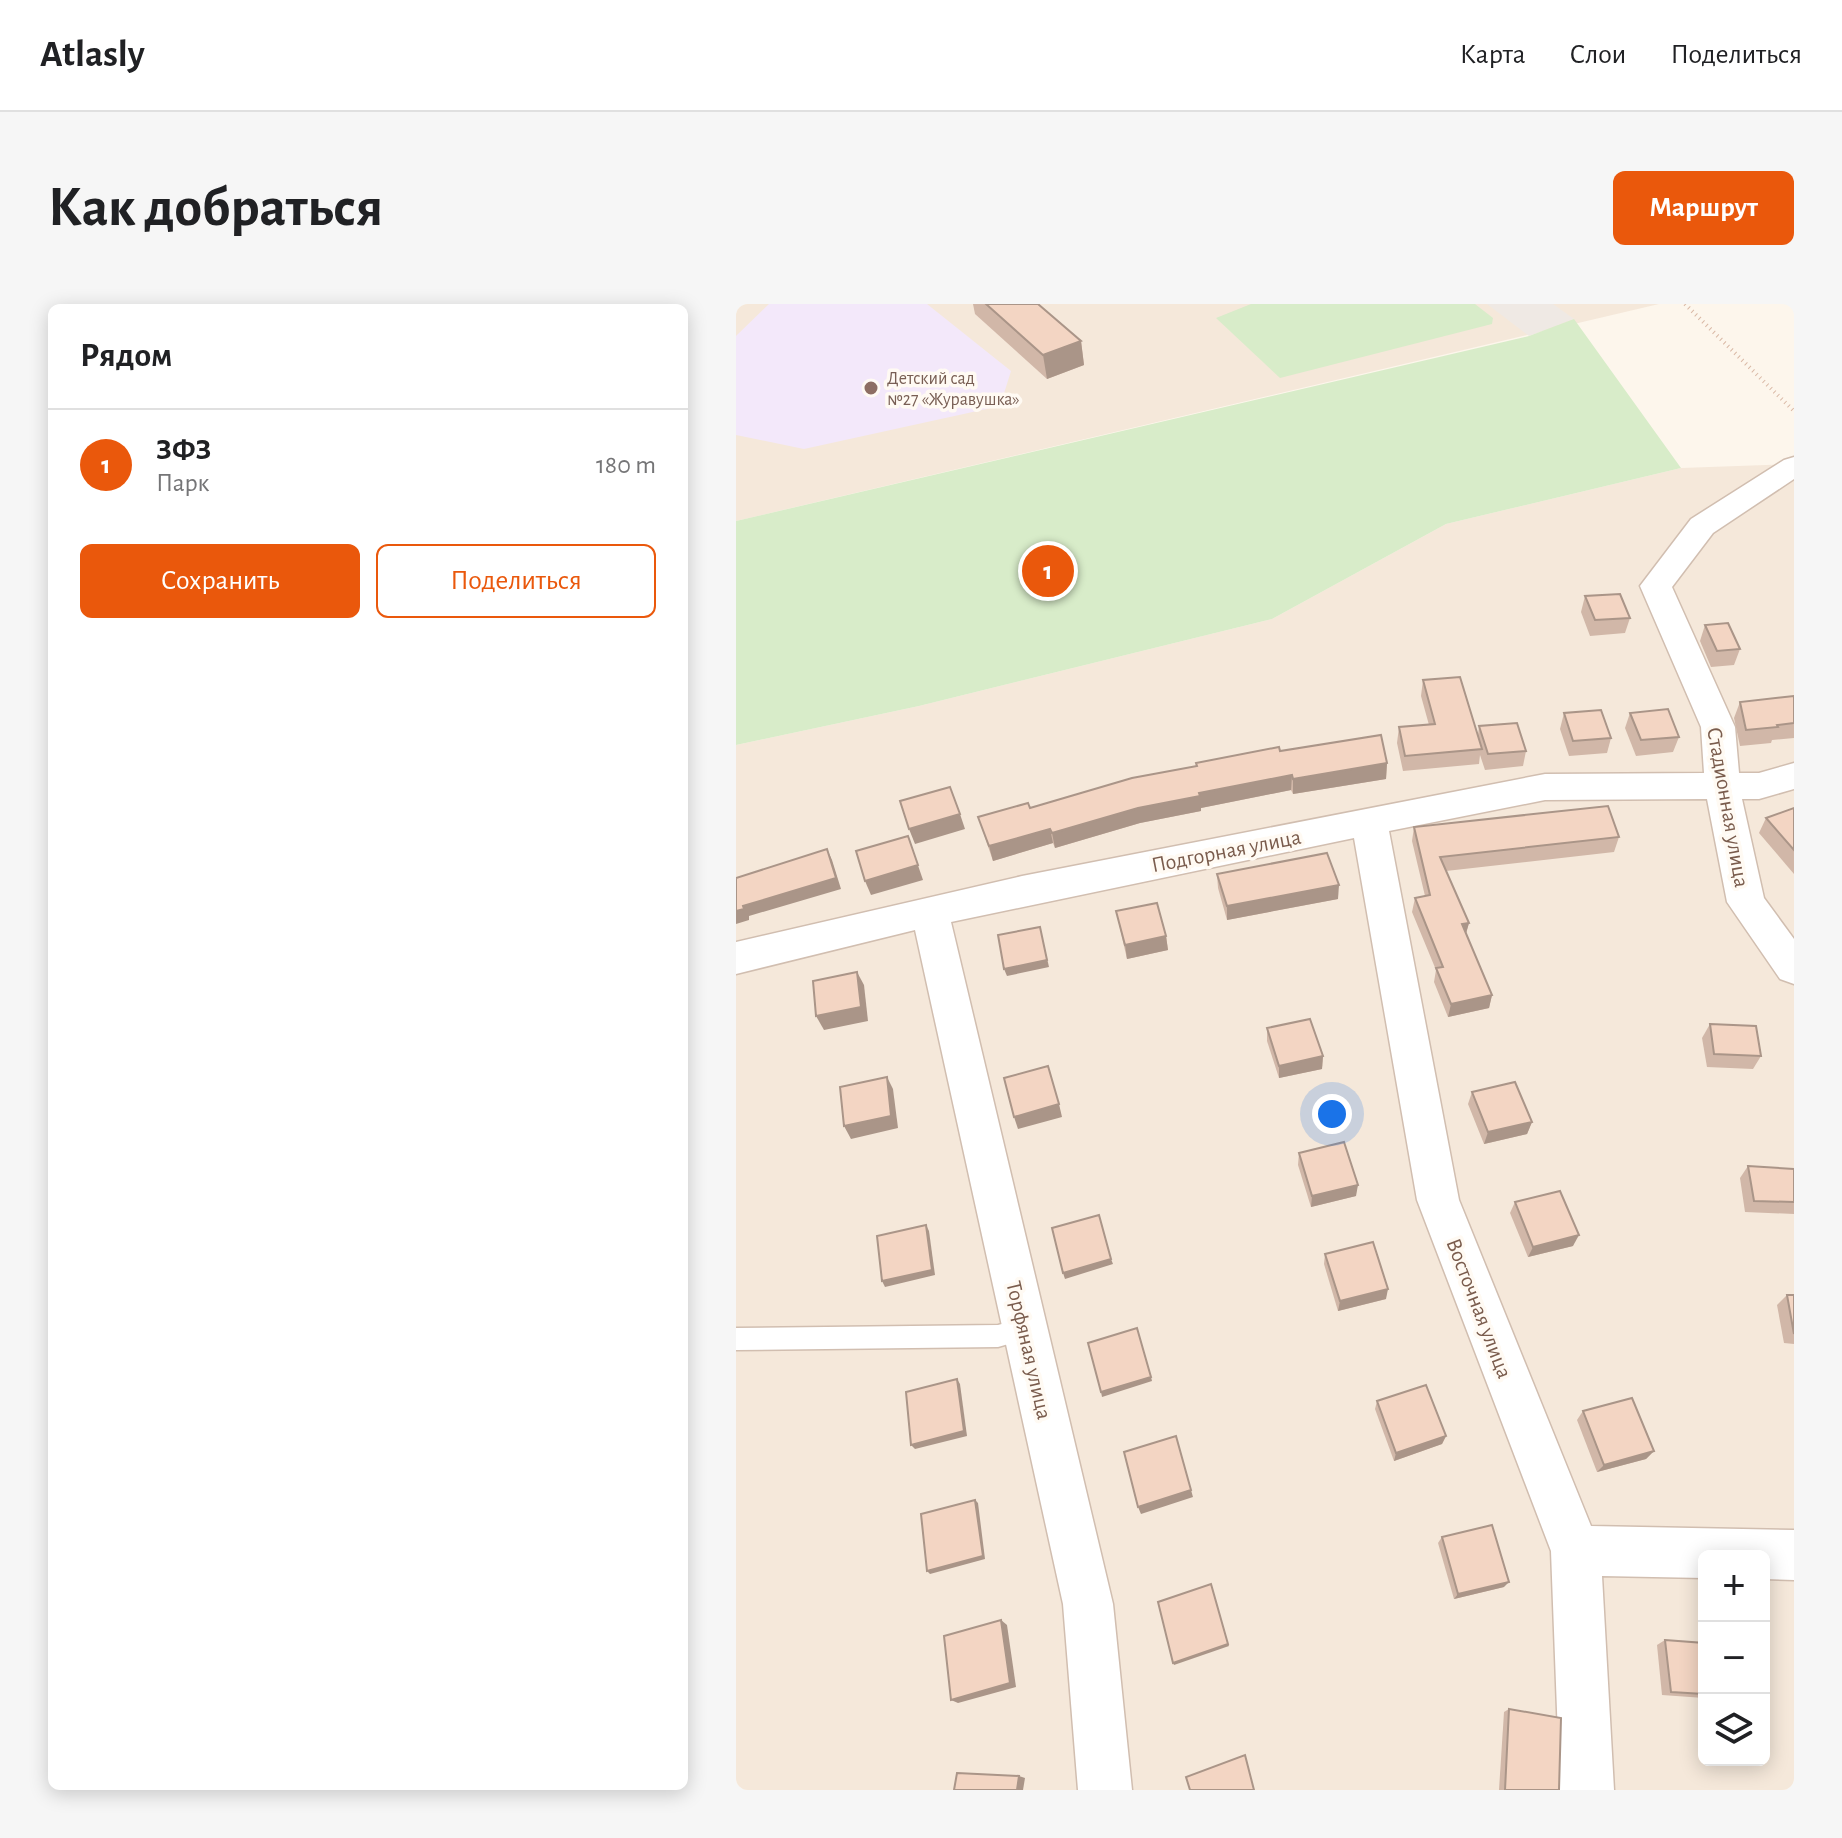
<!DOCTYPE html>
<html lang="ru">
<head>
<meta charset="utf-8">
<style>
	:root { --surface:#fff; --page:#f6f6f6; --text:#202124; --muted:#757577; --line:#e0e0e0; --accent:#ea580c }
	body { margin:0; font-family:"Alegreya Sans",sans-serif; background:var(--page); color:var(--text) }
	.controls { position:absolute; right:24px; bottom:24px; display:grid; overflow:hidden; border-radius:12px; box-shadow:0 4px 20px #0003 }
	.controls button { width:72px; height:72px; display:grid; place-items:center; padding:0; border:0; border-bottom:2px solid var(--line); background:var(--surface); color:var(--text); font:40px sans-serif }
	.you { position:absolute; left:596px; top:810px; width:28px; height:28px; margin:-20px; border:6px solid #fff; border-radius:50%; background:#1a73e8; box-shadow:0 0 0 12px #1a73e833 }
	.badge { display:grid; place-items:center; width:52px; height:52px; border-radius:50%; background:var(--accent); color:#fff; font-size:26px; font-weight:700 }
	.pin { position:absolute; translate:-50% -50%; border:4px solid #fff; box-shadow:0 2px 8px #0006 }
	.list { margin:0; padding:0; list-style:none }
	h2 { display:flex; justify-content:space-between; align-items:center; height:104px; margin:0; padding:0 32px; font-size:34px }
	h2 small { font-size:26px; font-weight:400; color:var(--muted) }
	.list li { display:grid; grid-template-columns:52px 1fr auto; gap:24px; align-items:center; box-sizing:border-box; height:112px; padding:0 32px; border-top:2px solid var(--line) }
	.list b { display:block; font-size:30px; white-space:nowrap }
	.list p { margin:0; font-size:26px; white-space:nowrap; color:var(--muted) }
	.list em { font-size:26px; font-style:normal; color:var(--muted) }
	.actions { display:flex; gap:16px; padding:24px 32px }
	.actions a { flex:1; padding:18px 0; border:2px solid var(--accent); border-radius:12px; text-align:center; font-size:28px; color:var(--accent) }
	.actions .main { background:var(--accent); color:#fff }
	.icon { flex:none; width:44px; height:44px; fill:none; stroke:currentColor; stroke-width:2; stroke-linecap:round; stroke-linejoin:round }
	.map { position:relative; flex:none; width:1058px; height:1486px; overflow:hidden; border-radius:12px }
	header { display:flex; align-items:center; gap:48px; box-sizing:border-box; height:112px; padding:0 40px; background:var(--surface); border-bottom:2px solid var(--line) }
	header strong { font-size:38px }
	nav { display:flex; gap:44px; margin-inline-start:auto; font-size:28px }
	.intro { display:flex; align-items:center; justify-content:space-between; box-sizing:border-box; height:192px; padding:0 48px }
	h1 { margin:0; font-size:56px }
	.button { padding:20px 36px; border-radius:12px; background:var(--accent); color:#fff; font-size:28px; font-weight:700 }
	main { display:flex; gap:48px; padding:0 48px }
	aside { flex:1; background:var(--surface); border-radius:12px; box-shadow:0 4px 20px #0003 }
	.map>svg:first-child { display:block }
	.residential { fill:#f5e8da; fill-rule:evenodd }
	.industrial { fill:#efe9e4 }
	.education { fill:#f3e8fa }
	.green { fill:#d8ecc9 }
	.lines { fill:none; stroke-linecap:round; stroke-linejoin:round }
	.service-casing { stroke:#d1beb0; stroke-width:3 }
	.minor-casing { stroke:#d1beb0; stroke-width:3 }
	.path { stroke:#d9b8a5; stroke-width:4; stroke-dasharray:1 4; stroke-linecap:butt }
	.service { fill:#fff; fill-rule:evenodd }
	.minor { fill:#fff; fill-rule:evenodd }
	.wall { fill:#d1b7a8 }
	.shaded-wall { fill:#aa9588 }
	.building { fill:#f3d5c3; stroke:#aa9588; stroke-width:2 }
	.education-dot { fill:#8d6e63; stroke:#fffaf3; stroke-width:3 }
	.labels { text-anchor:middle; stroke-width:7; stroke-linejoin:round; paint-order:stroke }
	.far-education-label { font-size:18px; fill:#785e54; stroke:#fffaf3; text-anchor:start }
	.street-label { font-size:22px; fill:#7a5c4d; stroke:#fffaf3 }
</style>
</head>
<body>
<header>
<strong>Atlasly</strong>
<nav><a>Карта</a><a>Слои</a><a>Поделиться</a></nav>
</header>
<div class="intro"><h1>Как добраться</h1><a class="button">Маршрут</a></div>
<main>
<aside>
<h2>Рядом<small></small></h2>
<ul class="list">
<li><span class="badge">1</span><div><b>ЗФЗ</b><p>Парк</p></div><em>180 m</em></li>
</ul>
<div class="actions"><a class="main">Сохранить</a><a>Поделиться</a></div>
</aside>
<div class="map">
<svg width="1058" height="1486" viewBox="0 0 1058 1486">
	<rect width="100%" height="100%" fill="#fdf6ec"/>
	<g class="residential">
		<path d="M 0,0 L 923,0 L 0,217 Z"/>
		<path d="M 1058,160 L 1058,1486 L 0,1486 L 0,441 L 183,402 L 536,315 L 710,220 L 945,164 ZM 968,1252 L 1028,1252 L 1028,1456 L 968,1456 Z"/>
	</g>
	<path class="industrial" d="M 751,0 L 817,0 L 838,15 L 793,32 Z"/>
	<path class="education" d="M 33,0 L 191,0 L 275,67 L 264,102 L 68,145 L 0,131 L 0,32 Z"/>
	<g class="green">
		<path d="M 515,0 L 739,0 L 757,14 L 756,20 L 544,74 L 480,14 Z"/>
		<path d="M 838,15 L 945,164 L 710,220 L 536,315 L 183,402 L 0,441 L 0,217 L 793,32 Z"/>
	</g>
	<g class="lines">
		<defs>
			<path id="service" d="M 289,1014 L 297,1017 L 300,1025 L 297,1033 L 262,1043 L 0,1046 L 0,1024 L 262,1021 Z"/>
			<path id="minor" d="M 1058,153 L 1058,175 L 977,229 L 936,283 L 999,423 L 1003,469 L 1023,469 L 1058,459 L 1058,485 L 1023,495 L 1006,495 L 1028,594 L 1058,635 L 1058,680 L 1044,675 L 991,598 L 971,495 L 809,496 L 653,527 L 723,896 L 855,1222 L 1058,1226 L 1058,1276 L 1028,1275 L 1028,1252 L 968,1252 L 968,1274 L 866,1272 L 878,1486 L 824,1486 L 815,1247 L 681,896 L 618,534 L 215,618 L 377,1300 L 396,1486 L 342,1486 L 327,1300 L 179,626 L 0,670 L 0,638 L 286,572 L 809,470 L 968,469 L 965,423 L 904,282 L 955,215 L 1048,156 Z"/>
		</defs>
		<use href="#service" class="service-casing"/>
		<use href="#minor" class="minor-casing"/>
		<path class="path" d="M 949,0 L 1058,107"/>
		<use href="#service" class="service"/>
		<use href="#minor" class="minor"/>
	</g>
	<g class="wall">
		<path d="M 237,0 L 302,0 L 345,37 L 348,61 L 311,75 L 239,10 Z"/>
		<path d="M 849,292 L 894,314 L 889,329 L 854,332 L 845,308 Z"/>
		<path d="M 969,321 L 1004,345 L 998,361 L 975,363 L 964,337 Z"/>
		<path d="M 687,376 L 742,431 L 743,422 L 790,447 L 787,462 L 749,466 L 744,451 L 743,460 L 667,467 L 661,439 L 663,423 L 693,421 L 685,392 Z"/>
		<path d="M 1058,392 L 1058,434 L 1036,436 L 1035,439 L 1004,442 L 998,414 L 1004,398 Z"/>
		<path d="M 828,409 L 875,434 L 871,449 L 833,452 L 824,425 Z"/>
		<path d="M 894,409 L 943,433 L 937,448 L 900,452 L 889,424 Z"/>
		<path d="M 544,447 L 651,459 L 650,475 L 557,490 L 555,486 L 465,504 L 465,507 L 404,519 L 319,544 L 317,539 L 257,557 L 242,513 L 294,504 L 460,462 L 460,459 Z"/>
		<path d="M 1058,504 L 1058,570 L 1023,529 L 1030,514 Z"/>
		<path d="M 678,523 L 883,533 L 878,548 L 710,567 L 733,619 L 730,629 L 756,691 L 753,704 L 712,713 L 698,678 L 700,666 L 676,608 L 679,594 L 689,592 L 676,537 Z"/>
		<path d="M 481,570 L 602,595 L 491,616 L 482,584 Z"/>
		<path d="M 380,607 L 430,632 L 432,646 L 391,655 Z"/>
		<path d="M 974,720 L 1025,752 L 1017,765 L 971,763 L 966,734 Z"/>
		<path d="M 531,724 L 587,752 L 586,765 L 543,774 L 531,737 Z"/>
		<path d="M 736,788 L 796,818 L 791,830 L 748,840 L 732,800 Z"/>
		<path d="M 563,849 L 620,892 L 575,903 L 562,861 Z"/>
		<path d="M 1012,862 L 1058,865 L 1058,910 L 1009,908 L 1004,874 Z"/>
		<path d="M 779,898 L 837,942 L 792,953 L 774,909 Z"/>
		<path d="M 589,950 L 650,995 L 602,1007 L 588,960 Z"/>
		<path d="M 1051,991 L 1058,991 L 1058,1040 L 1048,1039 L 1041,1001 Z"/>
		<path d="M 641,1097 L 710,1132 L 706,1140 L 658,1157 L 639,1105 Z"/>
		<path d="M 847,1107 L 918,1147 L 910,1155 L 861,1168 L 841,1116 Z"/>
		<path d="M 706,1233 L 768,1283 L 718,1295 L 702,1239 Z"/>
		<path d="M 929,1336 L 968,1339 L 968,1394 L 926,1391 L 921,1341 Z"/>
		<path d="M 773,1405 L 823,1486 L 763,1486 L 768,1408 Z"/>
	</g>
	<g class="shaded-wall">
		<path d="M 345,37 L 348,61 L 311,75 L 307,51 Z"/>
		<path d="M 651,459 L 650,475 L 557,490 L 557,475 Z"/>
		<path d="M 556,471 L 555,486 L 465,504 L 465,507 L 404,519 L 319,544 L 316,529 L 402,504 L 463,489 Z"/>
		<path d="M 224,510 L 229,525 L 179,540 L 173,525 Z"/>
		<path d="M 314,525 L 317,539 L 257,557 L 253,542 Z"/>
		<path d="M 172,532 L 187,576 L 135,591 L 129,577 Z"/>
		<path d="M 91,545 L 96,556 L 105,585 L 13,612 L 13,616 L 0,620 L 0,607 L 7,602 Z"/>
		<path d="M 603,581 L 602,595 L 491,616 L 491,602 Z"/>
		<path d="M 733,619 L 729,633 L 726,620 Z"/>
		<path d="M 304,623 L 313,663 L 271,672 L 268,665 Z"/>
		<path d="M 430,632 L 432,646 L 391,655 L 389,641 Z"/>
		<path d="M 121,668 L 128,681 L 132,717 L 88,726 L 80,712 Z"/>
		<path d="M 756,691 L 753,704 L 712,713 L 715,700 Z"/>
		<path d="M 587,752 L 586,765 L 543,774 L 543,762 Z"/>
		<path d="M 151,773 L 157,785 L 162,824 L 115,835 L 108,822 Z"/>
		<path d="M 323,800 L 326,813 L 282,825 L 278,813 Z"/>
		<path d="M 796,818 L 791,830 L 748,840 L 752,828 Z"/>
		<path d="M 622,881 L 620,892 L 575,903 L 576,892 Z"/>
		<path d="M 190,921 L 193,927 L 199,971 L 149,983 L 146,977 Z"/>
		<path d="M 843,931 L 837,942 L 792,953 L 797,943 Z"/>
		<path d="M 375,955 L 377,960 L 329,975 L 327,969 Z"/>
		<path d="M 652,985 L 650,995 L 602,1007 L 604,997 Z"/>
		<path d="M 415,1073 L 416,1077 L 366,1093 L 365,1088 Z"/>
		<path d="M 221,1075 L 224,1080 L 231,1132 L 179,1145 L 175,1141 Z"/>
		<path d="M 710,1132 L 706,1140 L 658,1157 L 660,1149 Z"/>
		<path d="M 918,1147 L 910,1155 L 861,1168 L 868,1161 Z"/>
		<path d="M 455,1186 L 457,1193 L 405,1210 L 402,1203 Z"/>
		<path d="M 239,1196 L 242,1199 L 249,1255 L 194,1270 L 191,1267 Z"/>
		<path d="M 773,1278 L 768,1283 L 718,1295 L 722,1290 Z"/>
		<path d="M 265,1316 L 271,1321 L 280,1383 L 222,1399 L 215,1396 Z"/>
		<path d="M 492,1340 L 493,1342 L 438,1361 L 437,1359 Z"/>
		<path d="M 283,1472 L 289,1474 L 287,1486 L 281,1486 Z"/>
	</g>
	<g class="building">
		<path d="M 250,0 L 302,0 L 345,37 L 307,51 Z"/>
		<path d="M 884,290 L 894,314 L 859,316 L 849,292 Z"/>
		<path d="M 992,319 L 1004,345 L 981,347 L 969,321 Z"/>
		<path d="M 724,373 L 746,445 L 669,452 L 663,423 L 699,420 L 687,376 Z"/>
		<path d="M 1058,392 L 1058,419 L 1041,421 L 1042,423 L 1010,426 L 1004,398 Z"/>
		<path d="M 932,405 L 943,433 L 905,436 L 894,409 Z"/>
		<path d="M 865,406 L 875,434 L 837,437 L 828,409 Z"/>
		<path d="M 781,419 L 790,447 L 752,450 L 743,422 Z"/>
		<path d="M 645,431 L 651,459 L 557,475 L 556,471 L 463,489 L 464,492 L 402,504 L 316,529 L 314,525 L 253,542 L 242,513 L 292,499 L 294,504 L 396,474 L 461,462 L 460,459 L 543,443 L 544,447 Z"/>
		<path d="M 214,483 L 224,510 L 173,525 L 164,497 Z"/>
		<path d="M 872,502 L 883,533 L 704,553 L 733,619 L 726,620 L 756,691 L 715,700 L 700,664 L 707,663 L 679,594 L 694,591 L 678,523 Z"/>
		<path d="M 1058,504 L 1058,546 L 1030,514 Z"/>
		<path d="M 172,532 L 182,561 L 129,577 L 120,547 Z"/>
		<path d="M 91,545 L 100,574 L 7,602 L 8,605 L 0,607 L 0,574 Z"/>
		<path d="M 591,549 L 603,581 L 491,602 L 481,570 Z"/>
		<path d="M 421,599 L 430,632 L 389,641 L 380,607 Z"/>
		<path d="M 304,623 L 311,656 L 268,665 L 262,631 Z"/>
		<path d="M 121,668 L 125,703 L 80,712 L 77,677 Z"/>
		<path d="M 574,715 L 587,752 L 543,762 L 531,724 Z"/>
		<path d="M 974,720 L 1020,722 L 1025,752 L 978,750 Z"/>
		<path d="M 312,762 L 323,800 L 278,813 L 268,774 Z"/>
		<path d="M 151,773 L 155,812 L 108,822 L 104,783 Z"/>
		<path d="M 779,778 L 796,818 L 752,828 L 736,788 Z"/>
		<path d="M 608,838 L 622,881 L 576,892 L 563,849 Z"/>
		<path d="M 1012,862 L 1058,865 L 1058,898 L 1018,897 Z"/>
		<path d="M 824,887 L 843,931 L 797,943 L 779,898 Z"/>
		<path d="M 363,911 L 375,955 L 327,969 L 316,924 Z"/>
		<path d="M 190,921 L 196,966 L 146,977 L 141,932 Z"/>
		<path d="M 637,938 L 652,985 L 604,997 L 589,950 Z"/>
		<path d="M 1051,991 L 1058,991 L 1058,1030 Z"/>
		<path d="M 401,1024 L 415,1073 L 365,1088 L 352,1039 Z"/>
		<path d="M 221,1075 L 228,1127 L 175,1141 L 170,1088 Z"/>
		<path d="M 690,1081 L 710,1132 L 660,1149 L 641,1097 Z"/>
		<path d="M 896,1094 L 918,1147 L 868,1161 L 847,1107 Z"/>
		<path d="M 440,1132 L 455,1186 L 402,1203 L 388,1148 Z"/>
		<path d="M 239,1196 L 247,1252 L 191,1267 L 185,1210 Z"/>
		<path d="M 756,1221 L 773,1278 L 722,1290 L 706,1233 Z"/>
		<path d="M 475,1280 L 492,1340 L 437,1359 L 422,1298 Z"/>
		<path d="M 265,1316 L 274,1379 L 215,1396 L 208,1332 Z"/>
		<path d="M 929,1336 L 968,1339 L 968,1390 L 935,1388 Z"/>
		<path d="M 773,1405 L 825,1414 L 823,1486 L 769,1486 Z"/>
		<path d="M 509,1451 L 518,1486 L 454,1486 L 450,1473 Z"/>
		<path d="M 221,1469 L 283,1472 L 281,1486 L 218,1486 Z"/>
	</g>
	<circle class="education-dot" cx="135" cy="84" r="8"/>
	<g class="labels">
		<g class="far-education-label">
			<text x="151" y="80">Детский сад<tspan x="151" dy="21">№27 «Журавушка»</tspan></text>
		</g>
		<g class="street-label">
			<text transform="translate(993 503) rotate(80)" y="8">Стадионная улица</text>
			<text transform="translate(490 546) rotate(-11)" y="8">Подгорная улица</text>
			<text transform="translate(744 1004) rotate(69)" y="8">Восточная улица</text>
			<text transform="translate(294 1046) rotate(77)" y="8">Торфяная улица</text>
		</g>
	</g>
</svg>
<div class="controls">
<button>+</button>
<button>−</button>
<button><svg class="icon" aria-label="layers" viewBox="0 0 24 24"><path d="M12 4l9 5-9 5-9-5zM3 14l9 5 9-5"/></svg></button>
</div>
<div class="you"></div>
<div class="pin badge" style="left:312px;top:267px">1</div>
</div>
</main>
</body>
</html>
